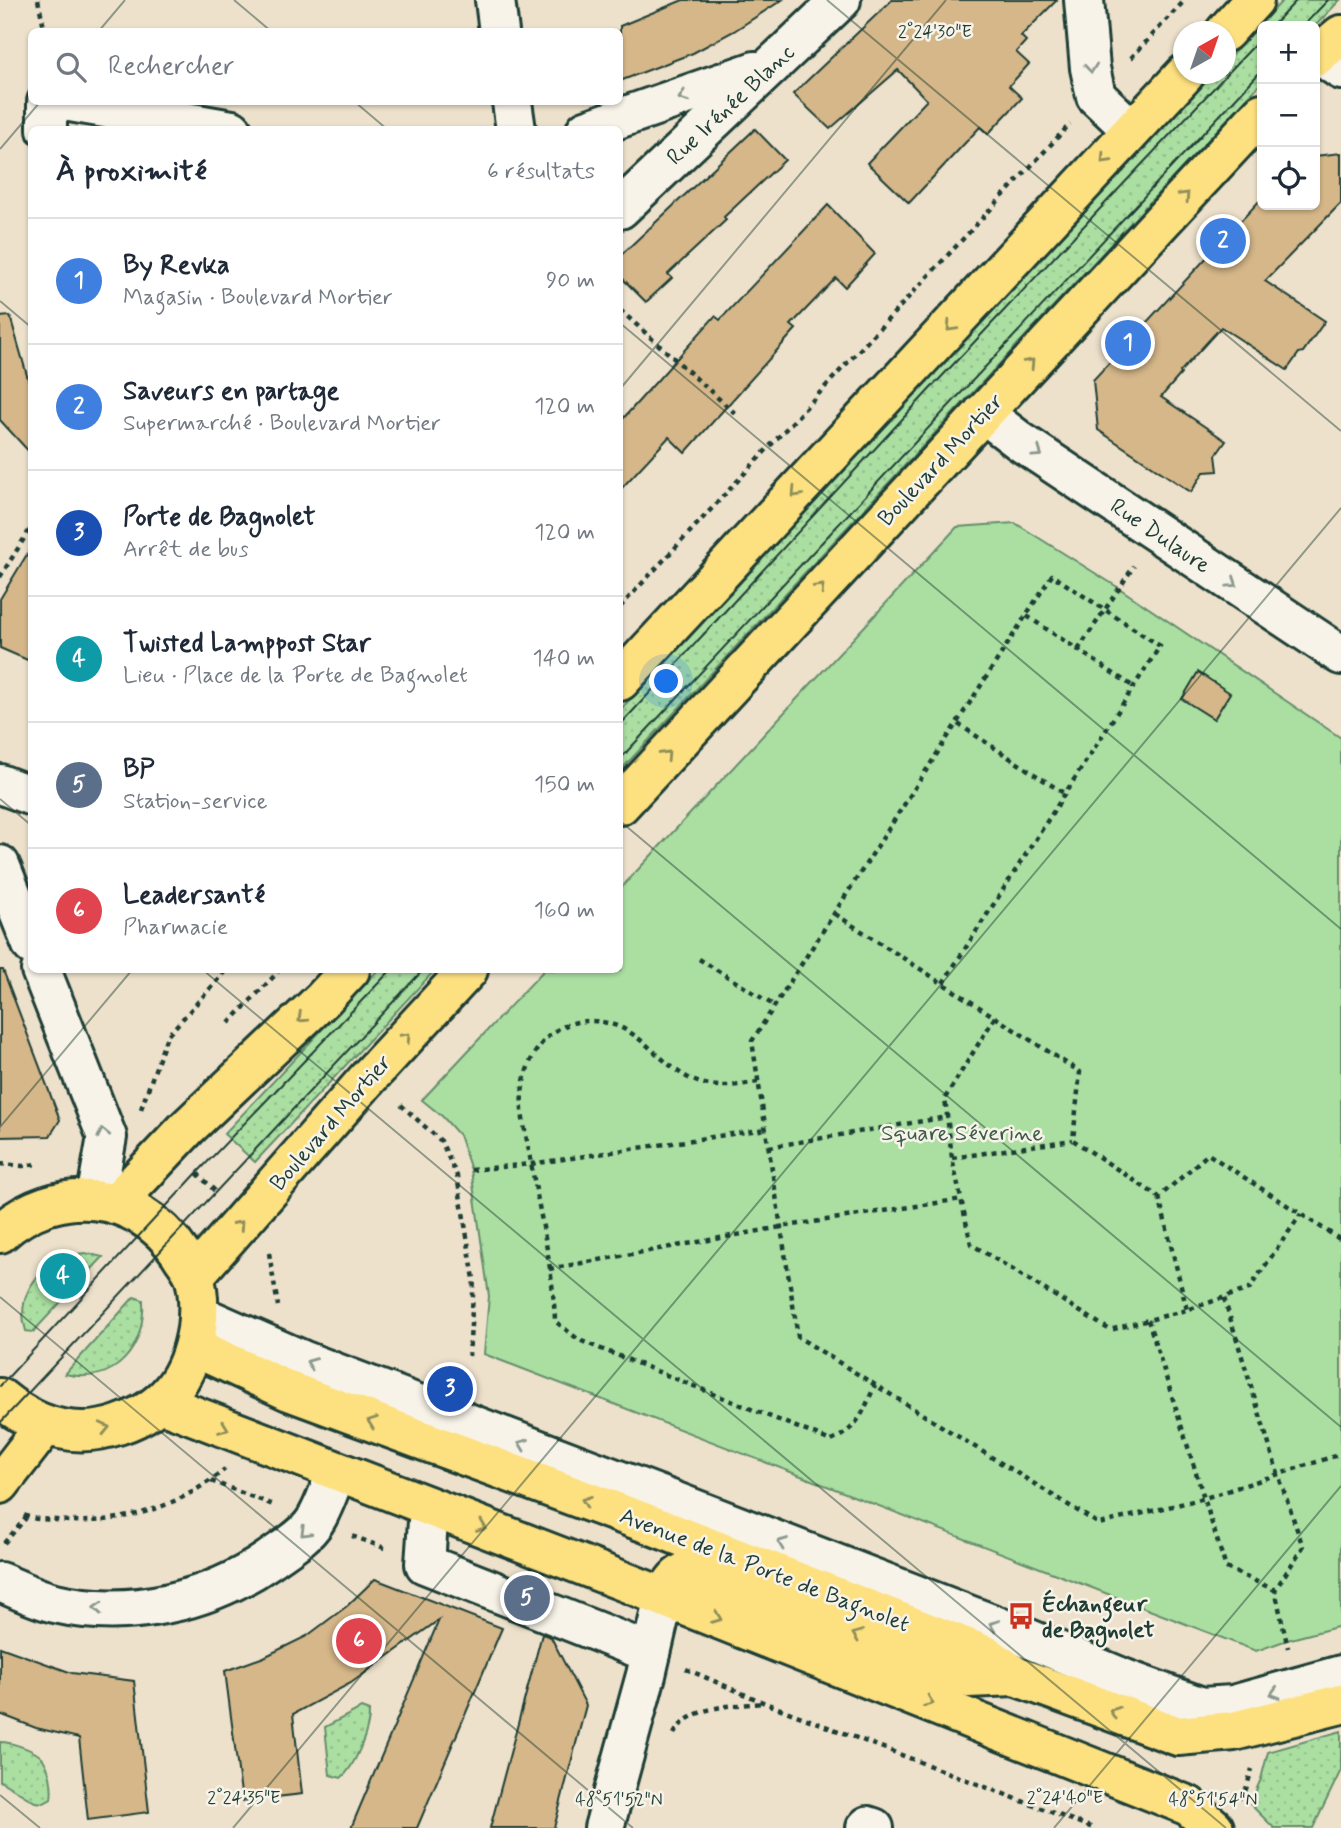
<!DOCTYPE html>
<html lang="fr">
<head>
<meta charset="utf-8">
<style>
	:root { --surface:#fff; --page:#f6f6f7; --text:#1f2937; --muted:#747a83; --line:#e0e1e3; --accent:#db2777 }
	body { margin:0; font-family:Mynerve,sans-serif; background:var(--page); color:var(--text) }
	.controls { position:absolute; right:21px; top:21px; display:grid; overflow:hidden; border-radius:10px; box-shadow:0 2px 5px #0004 }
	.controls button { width:63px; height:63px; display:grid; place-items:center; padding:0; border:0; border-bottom:2px solid var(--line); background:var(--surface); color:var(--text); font:35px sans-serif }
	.compass { position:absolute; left:1173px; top:21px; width:63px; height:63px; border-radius:50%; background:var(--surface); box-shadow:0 2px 5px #0004; rotate:40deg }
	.you { position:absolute; left:667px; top:682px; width:24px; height:24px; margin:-18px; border:5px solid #fff; border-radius:50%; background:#1a73e8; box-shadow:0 0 0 10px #1a73e833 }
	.badge { display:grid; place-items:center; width:46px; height:46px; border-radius:50%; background:var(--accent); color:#fff; font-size:23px; font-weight:700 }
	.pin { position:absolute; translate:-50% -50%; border:4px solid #fff; box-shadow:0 2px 7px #0006 }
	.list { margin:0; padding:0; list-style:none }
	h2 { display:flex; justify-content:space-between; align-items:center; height:91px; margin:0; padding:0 28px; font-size:30px }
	h2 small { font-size:23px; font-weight:400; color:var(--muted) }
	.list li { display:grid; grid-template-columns:46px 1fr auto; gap:21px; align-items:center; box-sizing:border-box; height:126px; padding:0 28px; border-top:2px solid var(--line) }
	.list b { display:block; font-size:26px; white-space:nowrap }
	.list p { margin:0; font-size:23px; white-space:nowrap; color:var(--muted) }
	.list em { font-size:23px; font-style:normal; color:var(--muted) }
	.icon { flex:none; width:38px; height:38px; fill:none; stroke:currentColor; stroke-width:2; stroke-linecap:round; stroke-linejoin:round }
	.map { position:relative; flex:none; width:1341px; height:1828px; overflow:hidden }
	.search { position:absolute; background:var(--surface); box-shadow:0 2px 5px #0004; left:28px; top:28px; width:595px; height:77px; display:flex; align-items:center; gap:18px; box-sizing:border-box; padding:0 24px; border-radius:10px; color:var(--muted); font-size:26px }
	.panel { position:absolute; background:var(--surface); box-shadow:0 2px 5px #0004; left:28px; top:126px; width:595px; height:847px; border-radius:10px }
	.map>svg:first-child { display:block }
	.grass { fill:url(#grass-dots); stroke:#658e6b; stroke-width:2 }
	.green { fill:#abdfa2; stroke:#658e6b; stroke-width:2 }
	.building { fill:#d5b789; stroke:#1f3d34; stroke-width:2 }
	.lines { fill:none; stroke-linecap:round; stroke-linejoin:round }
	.minor-casing { stroke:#1f3d34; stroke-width:44 }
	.major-casing { stroke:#1f3d34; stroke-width:44 }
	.path { stroke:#1f3d34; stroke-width:4.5; stroke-dasharray:5 5; stroke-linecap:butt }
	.minor { stroke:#f7f3e8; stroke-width:38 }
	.major { stroke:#fde080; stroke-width:38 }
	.tram { stroke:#1f3d34; stroke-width:2 }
	.oneway { stroke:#8b988e }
	.oneway2 { stroke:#8e8e5a }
	.ticks { fill:none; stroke:#1f3d34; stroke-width:2; stroke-opacity:0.45 }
	.labels { text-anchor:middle; stroke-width:5; stroke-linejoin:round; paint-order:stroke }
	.street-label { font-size:23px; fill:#1f3d34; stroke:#f7f3e8 }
	.park-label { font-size:23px; fill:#3b5d4a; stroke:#f7f3e8 }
	.poi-label { font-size:23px; font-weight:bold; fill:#1f3d34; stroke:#f7f3e8; text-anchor:start }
	.ticks-label { font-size:18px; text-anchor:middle; fill:#1f3d34; stroke:#f7f3e8; stroke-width:5; stroke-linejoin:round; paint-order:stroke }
</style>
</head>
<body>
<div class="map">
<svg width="1341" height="1828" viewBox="0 0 1341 1828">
	<defs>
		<pattern id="grass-dots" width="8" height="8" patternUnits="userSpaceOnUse" patternTransform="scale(1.75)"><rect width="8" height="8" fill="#abdfa2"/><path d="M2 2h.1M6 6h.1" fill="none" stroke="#93c08c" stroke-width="1.8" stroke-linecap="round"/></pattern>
	</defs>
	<rect width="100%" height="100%" fill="#ede1cc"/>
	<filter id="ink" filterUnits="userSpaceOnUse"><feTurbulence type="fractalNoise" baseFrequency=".0143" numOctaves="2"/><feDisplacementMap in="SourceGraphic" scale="14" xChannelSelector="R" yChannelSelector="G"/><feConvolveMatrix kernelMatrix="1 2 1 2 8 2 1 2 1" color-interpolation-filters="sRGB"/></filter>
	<g filter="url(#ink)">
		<g class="grass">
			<path d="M 1283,0 L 1340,0 L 1315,26 L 1262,26 L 1262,82 L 620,771 L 620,710 L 1213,74 L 1226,74 L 1226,61 Z"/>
			<path d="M 378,970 L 435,970 L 255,1162 L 224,1134 Z"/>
			<path d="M 85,1253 L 103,1257 L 33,1332 L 26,1331 C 13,1291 46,1257 85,1253 Z"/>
			<path d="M 134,1297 L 143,1300 C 146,1347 116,1386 65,1374 Z"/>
			<path d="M 361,1708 L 369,1711 C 370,1729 355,1767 341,1778 L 330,1775 L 325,1727 Z"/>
			<path d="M 1341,1731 L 1341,1770 L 1313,1828 L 1274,1828 L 1250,1804 L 1261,1779 L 1268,1752 Z"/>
			<path d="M 0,1742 C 11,1742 36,1750 43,1759 C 50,1769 53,1788 51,1799 L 44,1803 L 35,1802 L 0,1781 Z"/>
		</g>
		<path class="green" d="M 1015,523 L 1119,588 L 1341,738 L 1341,1626 L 1287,1640 L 1256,1651 L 484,1354 L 489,1296 L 471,1170 L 459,1135 L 443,1117 L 422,1100 L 544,970 L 620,970 L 620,889 L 957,527 Z"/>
		<g class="building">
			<path d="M 683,0 L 782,0 L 734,31 L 693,53 L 620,81 L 620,26 Z"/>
			<path d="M 892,0 L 1057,0 L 1021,36 L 1026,41 L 1016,52 L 1029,64 L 1009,86 L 1022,98 L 988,134 L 980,127 L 909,203 L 867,163 L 927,100 L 898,70 L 830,129 L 793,94 Z"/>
			<path d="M 755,129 L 785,160 L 724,217 L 726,220 L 668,274 L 672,278 L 646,302 L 620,276 L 620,256 Z"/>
			<path d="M 1341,153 L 1341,203 L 1265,281 L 1325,321 L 1303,352 L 1299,353 L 1287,370 L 1221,327 L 1180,372 L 1181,374 L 1161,397 L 1226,441 L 1216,455 L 1218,471 L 1204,472 L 1191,492 L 1098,430 L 1093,380 L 1262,198 L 1262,205 L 1315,205 L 1315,156 Z"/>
			<path d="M 828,205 L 875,254 L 845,287 L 836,278 L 791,325 L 796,329 L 685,453 L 669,437 L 620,490 L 620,422 L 715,316 L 720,320 Z"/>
			<path d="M 10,316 L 32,393 L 32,455 L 0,420 L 0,317 Z"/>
			<path d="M 32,546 L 32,662 L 0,648 L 0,599 Z"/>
			<path d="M 1198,672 L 1230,693 L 1214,719 L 1182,699 Z"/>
			<path d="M 0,970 L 3,970 L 60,1120 L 50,1136 L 0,1137 Z"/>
			<path d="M 375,1579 L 502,1628 L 417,1828 L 351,1828 L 439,1620 L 351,1683 L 293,1714 L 302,1794 L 242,1801 L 225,1671 L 264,1657 L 307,1636 L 347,1606 Z"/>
			<path d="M 542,1634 L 551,1637 L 586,1705 L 554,1828 L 490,1828 Z"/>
			<path d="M 0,1647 L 72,1673 L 134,1681 L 149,1812 L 88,1820 L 79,1738 L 36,1728 L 0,1714 Z"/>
		</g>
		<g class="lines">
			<defs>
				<g id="minor">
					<path d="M 495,0 L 499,32"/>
					<path d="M 1084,0 L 1090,68 L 1096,96 L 1132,130"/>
					<path d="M 1318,54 L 1341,70"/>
					<path d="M 47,102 L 47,130"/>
					<path d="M 70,102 L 232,130"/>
					<path d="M 512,102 L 516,130"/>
					<path d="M 586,130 L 755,71"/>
					<path d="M 620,209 L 841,0"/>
					<path d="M 983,413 L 1021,442 L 1341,655"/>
					<path d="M 0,784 L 32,796"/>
					<path d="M 0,865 L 32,945"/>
					<path d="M 41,970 L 107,1137 L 96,1199"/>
					<path d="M 199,1315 L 302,1360 L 671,1500 L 1015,1633 L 1125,1679 L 1202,1707 L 1233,1705 L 1341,1675"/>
					<path d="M 429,1507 L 425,1564 L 651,1653"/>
					<path d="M 0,1582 C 17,1589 37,1599 55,1603 C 128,1620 209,1602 270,1559 C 285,1548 305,1537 315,1521 C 324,1507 330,1488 336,1472"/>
					<path d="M 604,1828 L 646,1675 L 664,1597"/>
					<path d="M 866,1828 L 868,1826 L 874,1828"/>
				</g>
				<g id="major">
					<path d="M 1225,32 L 1254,0"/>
					<path d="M 1315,57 L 1341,35"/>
					<path d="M 620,681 L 1185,74"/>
					<path d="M 620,805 L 1262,113"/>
					<path d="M 115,1204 L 188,1127 L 323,999 L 350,970"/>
					<path d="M 0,1233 C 56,1183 137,1189 180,1253 C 184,1260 191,1268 194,1276 C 199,1292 199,1312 197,1329 C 189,1378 166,1409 118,1425 C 74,1440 35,1427 0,1398"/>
					<path d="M 194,1276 L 369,1077 L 468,970"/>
					<path d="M 194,1347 L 289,1391 L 649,1524 L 988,1656 L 1015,1676 L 1178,1736 L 1234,1731 L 1341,1704"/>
					<path d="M 161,1403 L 628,1583 L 1189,1806 L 1214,1828"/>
					<path d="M 0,1484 L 45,1426"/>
					<path d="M 664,1597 C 671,1585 676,1574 690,1570 L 968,1678 L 1015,1676"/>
				</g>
			</defs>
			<use href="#minor" class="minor-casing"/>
			<use href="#major" class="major-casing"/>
			<g class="path">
				<path d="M 38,0 L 45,32"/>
				<path d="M 1131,58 L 1185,0"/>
				<path d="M 620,310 L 737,415"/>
				<path d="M 0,577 L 32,526"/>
				<path d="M 620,607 L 1070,124"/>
				<path d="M 1027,616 L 1134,687"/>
				<path d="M 1078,650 L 1134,566"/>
				<path d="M 958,724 L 1065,794"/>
				<path d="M 835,914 L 1080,1072 L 1073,1140 L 1159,1197 L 1208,1154 L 1341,1240"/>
				<path d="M 699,959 L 775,1006"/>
				<path d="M 943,983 L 1160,646 L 1052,575 L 752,1041 L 798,1337 L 1099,1524 L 1205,1498 L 1341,1454"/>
				<path d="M 995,1017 L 945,1098 L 952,1158 L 971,1244 L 1110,1330 L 1187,1310 L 1249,1289 L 1301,1214"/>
				<path d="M 229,1023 L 278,972"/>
				<path d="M 758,1082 C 743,1084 726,1088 710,1085 C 672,1080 651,1039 617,1026 C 564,1007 527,1043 522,1094 C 520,1115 527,1137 530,1157 C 539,1211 553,1266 555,1321 L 579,1340 L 831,1441 C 859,1428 863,1412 875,1385"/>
				<path d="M 401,1105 L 441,1141 L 457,1176 L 474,1279 L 469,1356"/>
				<path d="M 141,1109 L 167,1036 L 227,970"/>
				<path d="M 769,1147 L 947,1117"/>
				<path d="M 952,1158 L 1072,1140"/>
				<path d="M 0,1164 L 23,1166 L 37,1164"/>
				<path d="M 471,1170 L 531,1164 L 766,1129"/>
				<path d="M 197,1173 L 216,1192"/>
				<path d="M 1159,1197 L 1187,1310"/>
				<path d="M 269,1253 L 278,1306"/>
				<path d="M 549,1269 L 781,1227 L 962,1199"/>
				<path d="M 1224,1298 L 1278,1474 L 1303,1547 L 1275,1590 L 1288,1648"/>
				<path d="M 1148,1320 L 1226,1568 L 1275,1590"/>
				<path d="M 211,1481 L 276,1506"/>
				<path d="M 24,1515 C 33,1520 45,1519 56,1520 C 116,1526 178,1509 225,1469"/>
				<path d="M 352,1536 L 387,1549"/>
				<path d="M 4,1543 L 26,1518"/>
				<path d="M 686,1669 L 765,1703 L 1093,1828"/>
				<path d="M 674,1734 C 691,1704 734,1706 764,1703"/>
				<path d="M 1239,1799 L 1246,1789 L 1252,1769"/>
			</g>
			<use href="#minor" class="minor"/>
			<use href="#major" class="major"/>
			<g class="tram">
				<path d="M 1272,26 L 1297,0"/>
				<path d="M 1303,26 L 1328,0"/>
				<path d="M 620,725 L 931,388 L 1262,37"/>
				<path d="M 620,759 L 1262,70"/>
				<path d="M 0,1386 L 197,1173 L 391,970"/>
				<path d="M 0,1423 L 423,970"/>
			</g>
		</g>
		<defs><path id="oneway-chevron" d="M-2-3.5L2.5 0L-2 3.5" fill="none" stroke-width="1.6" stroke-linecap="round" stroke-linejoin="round" transform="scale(1.75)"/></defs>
		<g class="oneway">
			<use href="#oneway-chevron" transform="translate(1091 68) rotate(84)"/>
			<use href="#oneway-chevron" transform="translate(683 97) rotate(160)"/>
			<use href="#oneway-chevron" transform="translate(1038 453) rotate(34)"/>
			<use href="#oneway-chevron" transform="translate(1233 583) rotate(34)"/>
			<use href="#oneway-chevron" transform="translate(103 1133) rotate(-102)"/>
			<use href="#oneway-chevron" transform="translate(311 1363) rotate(-159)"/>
			<use href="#oneway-chevron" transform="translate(523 1444) rotate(-159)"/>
			<use href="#oneway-chevron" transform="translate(305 1532) rotate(136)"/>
			<use href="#oneway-chevron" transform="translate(782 1543) rotate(-159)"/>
			<use href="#oneway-chevron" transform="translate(98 1608) rotate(-176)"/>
			<use href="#oneway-chevron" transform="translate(994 1625) rotate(-159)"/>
			<use href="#oneway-chevron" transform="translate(1275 1693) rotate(164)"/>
		</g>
		<g class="oneway2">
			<use href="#oneway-chevron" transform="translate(1105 159) rotate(133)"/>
			<use href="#oneway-chevron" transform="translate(1185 196) rotate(-47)"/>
			<use href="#oneway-chevron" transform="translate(951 327) rotate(133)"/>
			<use href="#oneway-chevron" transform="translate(1030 363) rotate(-47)"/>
			<use href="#oneway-chevron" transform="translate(796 493) rotate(133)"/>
			<use href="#oneway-chevron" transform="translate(820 588) rotate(-47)"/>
			<use href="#oneway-chevron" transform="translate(666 755) rotate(-47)"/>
			<use href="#oneway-chevron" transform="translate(302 1018) rotate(137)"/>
			<use href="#oneway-chevron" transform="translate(406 1037) rotate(-47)"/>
			<use href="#oneway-chevron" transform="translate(239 1225) rotate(-48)"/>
			<use href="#oneway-chevron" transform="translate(372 1422) rotate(-160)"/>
			<use href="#oneway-chevron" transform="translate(105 1428) rotate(-13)"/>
			<use href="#oneway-chevron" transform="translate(224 1428) rotate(21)"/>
			<use href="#oneway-chevron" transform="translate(586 1501) rotate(-160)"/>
			<use href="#oneway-chevron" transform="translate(482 1527) rotate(21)"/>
			<use href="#oneway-chevron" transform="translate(717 1618) rotate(22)"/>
			<use href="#oneway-chevron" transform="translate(857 1635) rotate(-159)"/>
			<use href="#oneway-chevron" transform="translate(929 1702) rotate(22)"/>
			<use href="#oneway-chevron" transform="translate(1114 1712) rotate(-160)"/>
		</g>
	</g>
	<path class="ticks" d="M 234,0 L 272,32M 827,0 L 1341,431M 98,32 L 125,0M 355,102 L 388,130M 0,149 L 40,102M 0,301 L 32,328M 620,323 L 1341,929M 620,389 L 946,0M 0,799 L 32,826M 620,821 L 1341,1427M 203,970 L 1226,1828M 0,1127 L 132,970M 0,1297 L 633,1828M 0,1795 L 40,1828M 233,1828 L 1341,508M 1054,1828 L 1341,1486"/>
	<defs>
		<symbol id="bus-bare" viewBox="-9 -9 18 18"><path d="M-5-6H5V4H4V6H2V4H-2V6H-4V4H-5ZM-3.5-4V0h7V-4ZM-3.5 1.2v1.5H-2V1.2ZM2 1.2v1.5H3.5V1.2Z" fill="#c8321e" stroke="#f7f3e8" stroke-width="2.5" paint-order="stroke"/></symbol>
	</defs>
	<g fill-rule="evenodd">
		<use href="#bus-bare" x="1002" y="1597" width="38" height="38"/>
	</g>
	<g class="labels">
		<g class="street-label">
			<text transform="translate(730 104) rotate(-43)" y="8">Rue Irénée Blanc</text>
			<text transform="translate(940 459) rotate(-47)" y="8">Boulevard Mortier</text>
			<text transform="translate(1161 535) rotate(34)" y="8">Rue Dulaure</text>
			<text transform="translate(330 1122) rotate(-49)" y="8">Boulevard Mortier</text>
			<text transform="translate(765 1569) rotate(21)" y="8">Avenue de la Porte de Bagnolet</text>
		</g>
		<g class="park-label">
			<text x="962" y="1140">Square Séverine</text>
		</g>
		<g class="poi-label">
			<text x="1042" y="1611">Échangeur<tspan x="1042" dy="26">de Bagnolet</tspan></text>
		</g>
	</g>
	<g class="ticks-label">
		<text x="935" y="37">2°24'30"E</text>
		<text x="244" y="1803">2°24'35"E</text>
		<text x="1065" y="1803">2°24'40"E</text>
		<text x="619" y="1805">48°51'52"N</text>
		<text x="1213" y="1805">48°51'54"N</text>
	</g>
</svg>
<div class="controls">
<button>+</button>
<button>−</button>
<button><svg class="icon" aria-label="locate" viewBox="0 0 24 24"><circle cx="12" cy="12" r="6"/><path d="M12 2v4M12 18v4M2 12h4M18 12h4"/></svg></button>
</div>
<svg class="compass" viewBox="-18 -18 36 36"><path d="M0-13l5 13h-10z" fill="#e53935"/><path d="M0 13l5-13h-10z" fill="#747a83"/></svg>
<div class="you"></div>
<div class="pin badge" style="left:1128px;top:343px;background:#3f7fe0">1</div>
<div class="pin badge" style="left:1223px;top:241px;background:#3f7fe0">2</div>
<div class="pin badge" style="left:450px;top:1389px;background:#1a4fb4">3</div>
<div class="pin badge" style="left:63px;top:1276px;background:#0f9aa8">4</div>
<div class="pin badge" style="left:527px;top:1598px;background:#5c6f8a">5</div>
<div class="pin badge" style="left:359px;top:1641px;background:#e0444e">6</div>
<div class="search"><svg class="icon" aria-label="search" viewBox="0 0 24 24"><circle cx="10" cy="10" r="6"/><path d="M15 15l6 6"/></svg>Rechercher</div>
<section class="panel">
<h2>À proximité<small>6 résultats</small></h2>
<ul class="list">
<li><span class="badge" style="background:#3f7fe0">1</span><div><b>By Revka</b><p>Magasin · Boulevard Mortier</p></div><em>90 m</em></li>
<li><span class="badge" style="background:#3f7fe0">2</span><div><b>Saveurs en partage</b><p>Supermarché · Boulevard Mortier</p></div><em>120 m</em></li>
<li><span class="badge" style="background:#1a4fb4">3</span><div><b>Porte de Bagnolet</b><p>Arrêt de bus</p></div><em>120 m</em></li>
<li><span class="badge" style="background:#0f9aa8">4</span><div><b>Twisted Lamppost Star</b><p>Lieu · Place de la Porte de Bagnolet</p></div><em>140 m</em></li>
<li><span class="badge" style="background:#5c6f8a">5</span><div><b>BP</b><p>Station-service</p></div><em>150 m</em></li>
<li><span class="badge" style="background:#e0444e">6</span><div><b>Leadersanté</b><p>Pharmacie</p></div><em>160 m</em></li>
</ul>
</section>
</div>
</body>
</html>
